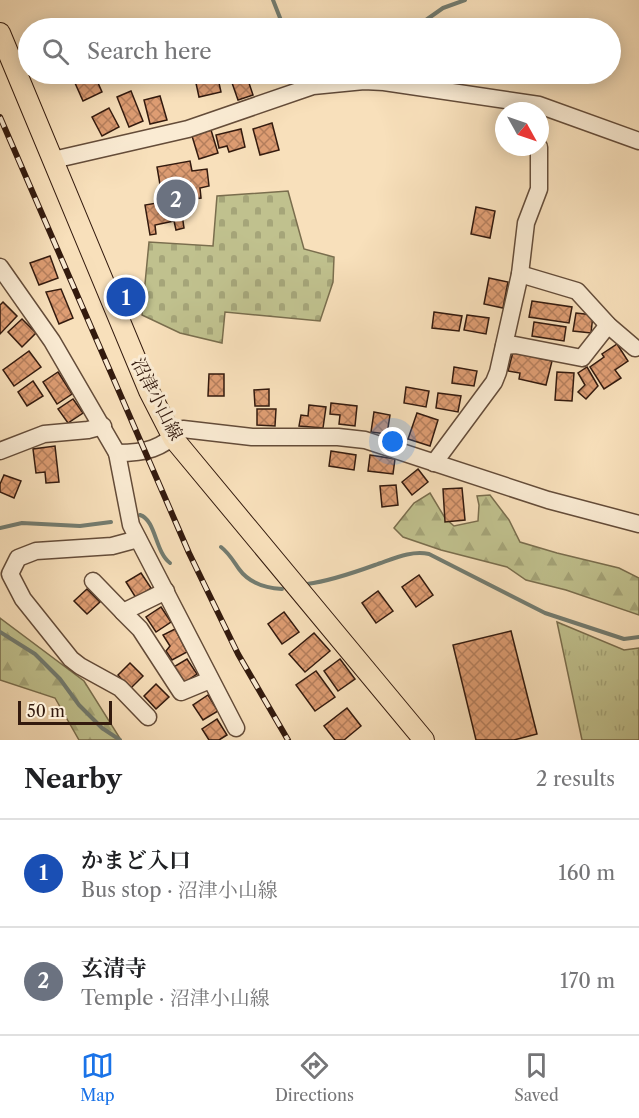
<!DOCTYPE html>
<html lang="en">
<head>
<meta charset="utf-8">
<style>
	:root { --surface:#fff; --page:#f6f6f6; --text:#202124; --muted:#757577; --line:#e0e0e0; --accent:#1a73e8 }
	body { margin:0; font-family:"Libre Caslon Text","Noto Serif JP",serif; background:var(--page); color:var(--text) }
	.compass { position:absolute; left:495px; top:102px; width:54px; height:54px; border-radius:50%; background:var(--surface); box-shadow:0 3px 15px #0003; rotate:130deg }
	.scale { position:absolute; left:18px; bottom:15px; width:94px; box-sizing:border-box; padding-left:6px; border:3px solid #331a0e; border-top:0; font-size:16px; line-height:21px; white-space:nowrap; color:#331a0e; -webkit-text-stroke:4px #faebd3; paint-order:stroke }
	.you { position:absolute; left:393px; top:442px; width:21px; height:21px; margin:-15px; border:4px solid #fff; border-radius:50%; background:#1a73e8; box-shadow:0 0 0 9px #1a73e833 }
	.badge { display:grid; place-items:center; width:39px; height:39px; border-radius:50%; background:var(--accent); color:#fff; font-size:20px; font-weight:700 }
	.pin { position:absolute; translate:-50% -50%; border:3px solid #fff; box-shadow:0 2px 6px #0006 }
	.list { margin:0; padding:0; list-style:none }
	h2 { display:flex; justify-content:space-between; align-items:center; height:78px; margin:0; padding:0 24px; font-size:26px }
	h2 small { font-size:20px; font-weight:400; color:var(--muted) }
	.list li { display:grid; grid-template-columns:39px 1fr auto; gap:18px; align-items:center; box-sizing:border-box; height:108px; padding:0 24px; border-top:2px solid var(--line) }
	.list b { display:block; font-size:22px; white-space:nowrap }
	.list p { margin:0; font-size:20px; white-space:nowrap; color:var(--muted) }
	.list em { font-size:20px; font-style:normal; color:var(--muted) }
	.icon { flex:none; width:33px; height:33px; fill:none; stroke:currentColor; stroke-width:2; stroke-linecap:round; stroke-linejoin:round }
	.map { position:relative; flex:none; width:639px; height:740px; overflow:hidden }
	.search { position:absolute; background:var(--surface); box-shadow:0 3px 15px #0003; left:18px; right:18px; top:18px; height:66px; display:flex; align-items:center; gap:15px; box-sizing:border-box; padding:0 21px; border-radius:33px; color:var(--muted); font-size:22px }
	.sheet { height:294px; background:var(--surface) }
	nav { display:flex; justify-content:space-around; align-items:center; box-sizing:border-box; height:84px; border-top:2px solid var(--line); background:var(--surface); font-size:16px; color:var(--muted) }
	nav a { display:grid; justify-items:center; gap:3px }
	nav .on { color:var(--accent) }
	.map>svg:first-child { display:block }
	.grass { fill:url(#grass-tufts); stroke:#7a6e4e; stroke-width:1.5 }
	.forest { fill:url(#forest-firs); stroke:#7a6e4e; stroke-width:1.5 }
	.cemetery { fill:url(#cemetery-stones); stroke:#7a6e4e; stroke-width:1.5 }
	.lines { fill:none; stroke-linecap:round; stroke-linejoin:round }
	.stream { stroke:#737c70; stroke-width:4 }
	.building { fill:url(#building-cross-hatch); stroke:#331a0e; stroke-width:1.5 }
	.minor-casing { stroke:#644c39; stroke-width:19 }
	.major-casing { stroke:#331a0e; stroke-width:22 }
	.minor { stroke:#faebd3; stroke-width:16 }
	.major { stroke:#f8e0bb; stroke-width:20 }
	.rail-casing { stroke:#331a0e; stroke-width:6 }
	.rail { stroke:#faebd3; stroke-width:4; stroke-dasharray:11; stroke-linecap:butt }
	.labels { text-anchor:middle; stroke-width:6; stroke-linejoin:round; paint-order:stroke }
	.street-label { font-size:18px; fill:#331a0e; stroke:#faebd3 }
</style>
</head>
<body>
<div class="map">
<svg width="639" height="740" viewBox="0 0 639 740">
	<defs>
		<pattern id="grass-tufts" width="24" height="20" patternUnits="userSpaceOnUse" patternTransform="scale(1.5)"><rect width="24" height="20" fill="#c0c18e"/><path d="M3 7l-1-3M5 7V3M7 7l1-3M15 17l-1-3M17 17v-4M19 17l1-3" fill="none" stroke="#a5a579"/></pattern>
		<pattern id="forest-firs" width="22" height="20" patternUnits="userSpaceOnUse" patternTransform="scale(1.5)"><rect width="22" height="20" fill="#c0c18e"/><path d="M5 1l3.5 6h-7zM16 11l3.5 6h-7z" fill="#a5a579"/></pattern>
		<pattern id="cemetery-stones" width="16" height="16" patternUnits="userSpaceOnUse" patternTransform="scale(1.5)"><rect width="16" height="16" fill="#c0c18e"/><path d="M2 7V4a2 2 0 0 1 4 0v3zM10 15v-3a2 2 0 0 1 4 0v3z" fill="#a5a579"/></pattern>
		<pattern id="building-cross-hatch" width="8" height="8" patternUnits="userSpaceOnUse" patternTransform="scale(1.5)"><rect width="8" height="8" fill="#de9d73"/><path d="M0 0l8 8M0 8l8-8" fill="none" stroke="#b57f5d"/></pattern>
	</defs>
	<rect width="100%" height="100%" fill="#f8e0bb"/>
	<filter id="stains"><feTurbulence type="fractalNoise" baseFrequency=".00333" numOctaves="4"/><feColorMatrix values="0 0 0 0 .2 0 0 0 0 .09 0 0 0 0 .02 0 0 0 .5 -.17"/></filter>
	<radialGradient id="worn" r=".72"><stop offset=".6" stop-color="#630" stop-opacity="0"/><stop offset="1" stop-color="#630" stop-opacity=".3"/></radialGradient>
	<path class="grass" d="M 557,622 L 624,650 L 639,648 L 639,740 L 582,740 Z"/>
	<g class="forest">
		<path d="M 430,493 L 445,518 L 454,526 L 478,521 L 479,505 L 477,496 L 490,495 L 509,520 L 520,542 L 557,553 L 619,568 L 639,578 L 639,615 L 566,590 L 526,580 L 507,567 L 441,550 L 403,537 L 394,528 L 414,503 Z"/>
		<path d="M 0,618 L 84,681 L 121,740 L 79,740 L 55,698 L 0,680 Z"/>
	</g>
	<path class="cemetery" d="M 288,191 L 304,249 L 334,257 L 333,282 L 320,321 L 225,312 L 222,343 L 180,333 L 142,315 L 149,242 L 213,246 L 217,196 Z"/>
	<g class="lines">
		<g class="stream">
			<path d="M 273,0 L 284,28"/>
			<path d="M 358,28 L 381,25 L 416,27 L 443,8 L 465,0"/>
			<path d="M 140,515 C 156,520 155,552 170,563"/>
			<path d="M 0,528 L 22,523 L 80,526 L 111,522"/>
			<path d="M 221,547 C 229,553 234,562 239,569 C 249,583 266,588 282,589"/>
			<path d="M 307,584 C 330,581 353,573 375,565 C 393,559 411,550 429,554 L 545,613 L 624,639 L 639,637"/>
			<path d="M 0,632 L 35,654 L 60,679 L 79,705 L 102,728 L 120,740"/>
		</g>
	</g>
	<g class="building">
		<path d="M 71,74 L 94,74 L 102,92 L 83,101 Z"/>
		<path d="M 194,74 L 217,74 L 221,92 L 199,97 Z"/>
		<path d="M 240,74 L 246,74 L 253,95 L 238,100 L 230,77 Z"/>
		<path d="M 131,91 L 143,121 L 129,127 L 117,97 Z"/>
		<path d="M 160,96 L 167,120 L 150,124 L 144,100 Z"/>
		<path d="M 109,108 L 119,127 L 102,136 L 92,117 Z"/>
		<path d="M 272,123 L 279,150 L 260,155 L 253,129 Z"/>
		<path d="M 241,129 L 245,147 L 229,152 L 227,146 L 219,148 L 216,135 Z"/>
		<path d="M 211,130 L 218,153 L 199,159 L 192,136 Z"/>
		<path d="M 190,161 L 192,171 L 207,169 L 209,186 L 200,188 L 201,198 L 180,201 L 184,228 L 176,230 L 174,221 L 155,225 L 156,234 L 150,235 L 145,205 L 163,202 L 157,167 Z"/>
		<path d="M 476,207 L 495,211 L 490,238 L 471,234 Z"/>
		<path d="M 50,256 L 58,278 L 39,285 L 30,263 Z"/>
		<path d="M 489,278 L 508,282 L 503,308 L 484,304 Z"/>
		<path d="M 61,289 L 73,318 L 59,324 L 46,292 Z"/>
		<path d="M 532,301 L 572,307 L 569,323 L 529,317 Z"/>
		<path d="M 3,302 L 17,316 L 0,334 L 0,305 Z"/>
		<path d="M 434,312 L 462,316 L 459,331 L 432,328 Z"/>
		<path d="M 576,313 L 593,315 L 591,333 L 573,331 Z"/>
		<path d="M 467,315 L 489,318 L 486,334 L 464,330 Z"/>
		<path d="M 22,319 L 36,333 L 22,347 L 8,332 Z"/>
		<path d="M 534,322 L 566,327 L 564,341 L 532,336 Z"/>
		<path d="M 617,344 L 628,361 L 615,370 L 621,378 L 604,389 L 590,367 L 604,357 L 602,354 Z"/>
		<path d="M 29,351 L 41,367 L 14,386 L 3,370 Z"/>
		<path d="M 513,352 L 552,361 L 546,385 L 519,379 L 520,373 L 508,371 Z"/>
		<path d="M 454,367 L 477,371 L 474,386 L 452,383 Z"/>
		<path d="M 587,367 L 598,386 L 586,399 L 578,392 L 585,385 L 578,373 Z"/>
		<path d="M 58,372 L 72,394 L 57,404 L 43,382 Z"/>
		<path d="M 557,372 L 574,373 L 572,401 L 555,400 Z"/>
		<path d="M 209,374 L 224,374 L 224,396 L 208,396 Z"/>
		<path d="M 33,381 L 43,396 L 27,406 L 18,392 Z"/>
		<path d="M 406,387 L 429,391 L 426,407 L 404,403 Z"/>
		<path d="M 269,389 L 269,406 L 255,406 L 254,390 Z"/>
		<path d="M 438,393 L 461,396 L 458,412 L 436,408 Z"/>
		<path d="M 73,399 L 83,413 L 68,423 L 58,409 Z"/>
		<path d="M 331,403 L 357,406 L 355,426 L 339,424 L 340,415 L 330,414 Z"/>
		<path d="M 309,405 L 326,407 L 323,428 L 299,426 L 301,415 L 308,416 Z"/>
		<path d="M 257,409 L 276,409 L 275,426 L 257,425 Z"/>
		<path d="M 374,412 L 390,415 L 387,434 L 371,432 Z"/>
		<path d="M 417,413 L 438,420 L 430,446 L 408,439 Z"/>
		<path d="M 55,446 L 59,482 L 46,483 L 45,472 L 36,473 L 33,449 Z"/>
		<path d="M 331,451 L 356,455 L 354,470 L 329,466 Z"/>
		<path d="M 370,455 L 395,459 L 393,474 L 368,471 Z"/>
		<path d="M 418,469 L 428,482 L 412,495 L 402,482 Z"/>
		<path d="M 4,475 L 21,481 L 14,498 L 0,492 L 0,484 Z"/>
		<path d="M 396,485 L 398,505 L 382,507 L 380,486 Z"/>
		<path d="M 462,488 L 465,520 L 445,522 L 443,489 Z"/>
		<path d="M 141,573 L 151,588 L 136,598 L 126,582 Z"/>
		<path d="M 419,575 L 433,595 L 416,607 L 402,587 Z"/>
		<path d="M 87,589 L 100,602 L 87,614 L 74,601 Z"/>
		<path d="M 378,591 L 393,611 L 376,623 L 362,603 Z"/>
		<path d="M 161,607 L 171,622 L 156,632 L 146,617 Z"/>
		<path d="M 284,612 L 299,632 L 282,644 L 268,624 Z"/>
		<path d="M 175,629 L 187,652 L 172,660 L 166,651 L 170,646 L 163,635 Z"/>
		<path d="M 511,631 L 537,734 L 514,740 L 476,740 L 453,645 Z"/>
		<path d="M 314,633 L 330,651 L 305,672 L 289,654 Z"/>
		<path d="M 187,659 L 197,674 L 182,684 L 172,668 Z"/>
		<path d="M 340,659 L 355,679 L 338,691 L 324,671 Z"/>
		<path d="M 130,663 L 143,676 L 130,689 L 118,675 Z"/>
		<path d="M 316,671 L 335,697 L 315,711 L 296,685 Z"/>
		<path d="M 156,684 L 169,697 L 156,709 L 144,696 Z"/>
		<path d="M 208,695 L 218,711 L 203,720 L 193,705 Z"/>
		<path d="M 347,708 L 361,726 L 344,740 L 335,740 L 324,726 Z"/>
		<path d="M 217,719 L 227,735 L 219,740 L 209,740 L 202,729 Z"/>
	</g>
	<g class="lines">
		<defs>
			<g id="minor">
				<path d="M 53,160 L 188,129 L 313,86 L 364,81 L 384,82 L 539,105 L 639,141"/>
				<path d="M 0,267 L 52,341 L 117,453 C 147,453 160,449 183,429 L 252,437 L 338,437 L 365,440 L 548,500 L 639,524"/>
				<path d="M 520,274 L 577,291 L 608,325 L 635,348"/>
				<path d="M 504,346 L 515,345 L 582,358 L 608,325"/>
				<path d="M 0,451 L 44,434 L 88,430 L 103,426"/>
				<path d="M 117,453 L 131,525 L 236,728"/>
				<path d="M 434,463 L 494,382 L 498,372 L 520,274 L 526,223 L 539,189 L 539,147"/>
				<path d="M 138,539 L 112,546 L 36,551 L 18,558 L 10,574 L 23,599 L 71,659 L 80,666 L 120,688 L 148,717"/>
				<path d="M 93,581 L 123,612"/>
				<path d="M 166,591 L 123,612 L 140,629 L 181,692 L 210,680"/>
			</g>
			<path id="major" d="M 0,33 L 149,391 L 173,438 L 424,740"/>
		</defs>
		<use href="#minor" class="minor-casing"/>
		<use href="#major" class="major-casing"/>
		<use href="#minor" class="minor"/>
		<use href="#major" class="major"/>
		<defs>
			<path id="rail" d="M 0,117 L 189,553 L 238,654 L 288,740"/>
		</defs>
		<use href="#rail" class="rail-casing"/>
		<use href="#rail" class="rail"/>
	</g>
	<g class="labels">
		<g class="street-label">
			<text transform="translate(157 399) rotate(63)" y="6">沼津小山線</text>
		</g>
	</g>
	<rect width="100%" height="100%" filter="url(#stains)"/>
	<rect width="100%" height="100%" fill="url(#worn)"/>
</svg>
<svg class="compass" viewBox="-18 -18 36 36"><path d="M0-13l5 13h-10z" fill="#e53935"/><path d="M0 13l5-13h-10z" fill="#757577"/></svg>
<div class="scale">50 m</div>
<div class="you"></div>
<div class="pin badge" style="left:126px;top:297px;background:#1a4fb4">1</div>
<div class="pin badge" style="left:176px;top:199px;background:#6b7280">2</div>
<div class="search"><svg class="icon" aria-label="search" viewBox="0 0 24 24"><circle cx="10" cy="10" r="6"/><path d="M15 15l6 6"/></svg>Search here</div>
</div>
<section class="sheet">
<h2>Nearby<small>2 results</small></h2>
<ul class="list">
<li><span class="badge" style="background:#1a4fb4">1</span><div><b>かまど入口</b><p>Bus stop · 沼津小山線</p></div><em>160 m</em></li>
<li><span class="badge" style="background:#6b7280">2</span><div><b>玄清寺</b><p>Temple · 沼津小山線</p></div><em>170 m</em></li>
</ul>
</section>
<nav>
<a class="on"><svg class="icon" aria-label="map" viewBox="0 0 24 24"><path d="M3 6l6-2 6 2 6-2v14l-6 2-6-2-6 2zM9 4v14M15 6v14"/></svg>Map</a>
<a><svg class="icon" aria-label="directions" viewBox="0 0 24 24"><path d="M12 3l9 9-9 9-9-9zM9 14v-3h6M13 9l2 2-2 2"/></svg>Directions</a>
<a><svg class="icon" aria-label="saved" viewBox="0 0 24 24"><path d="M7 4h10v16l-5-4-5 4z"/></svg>Saved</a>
</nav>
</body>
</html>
